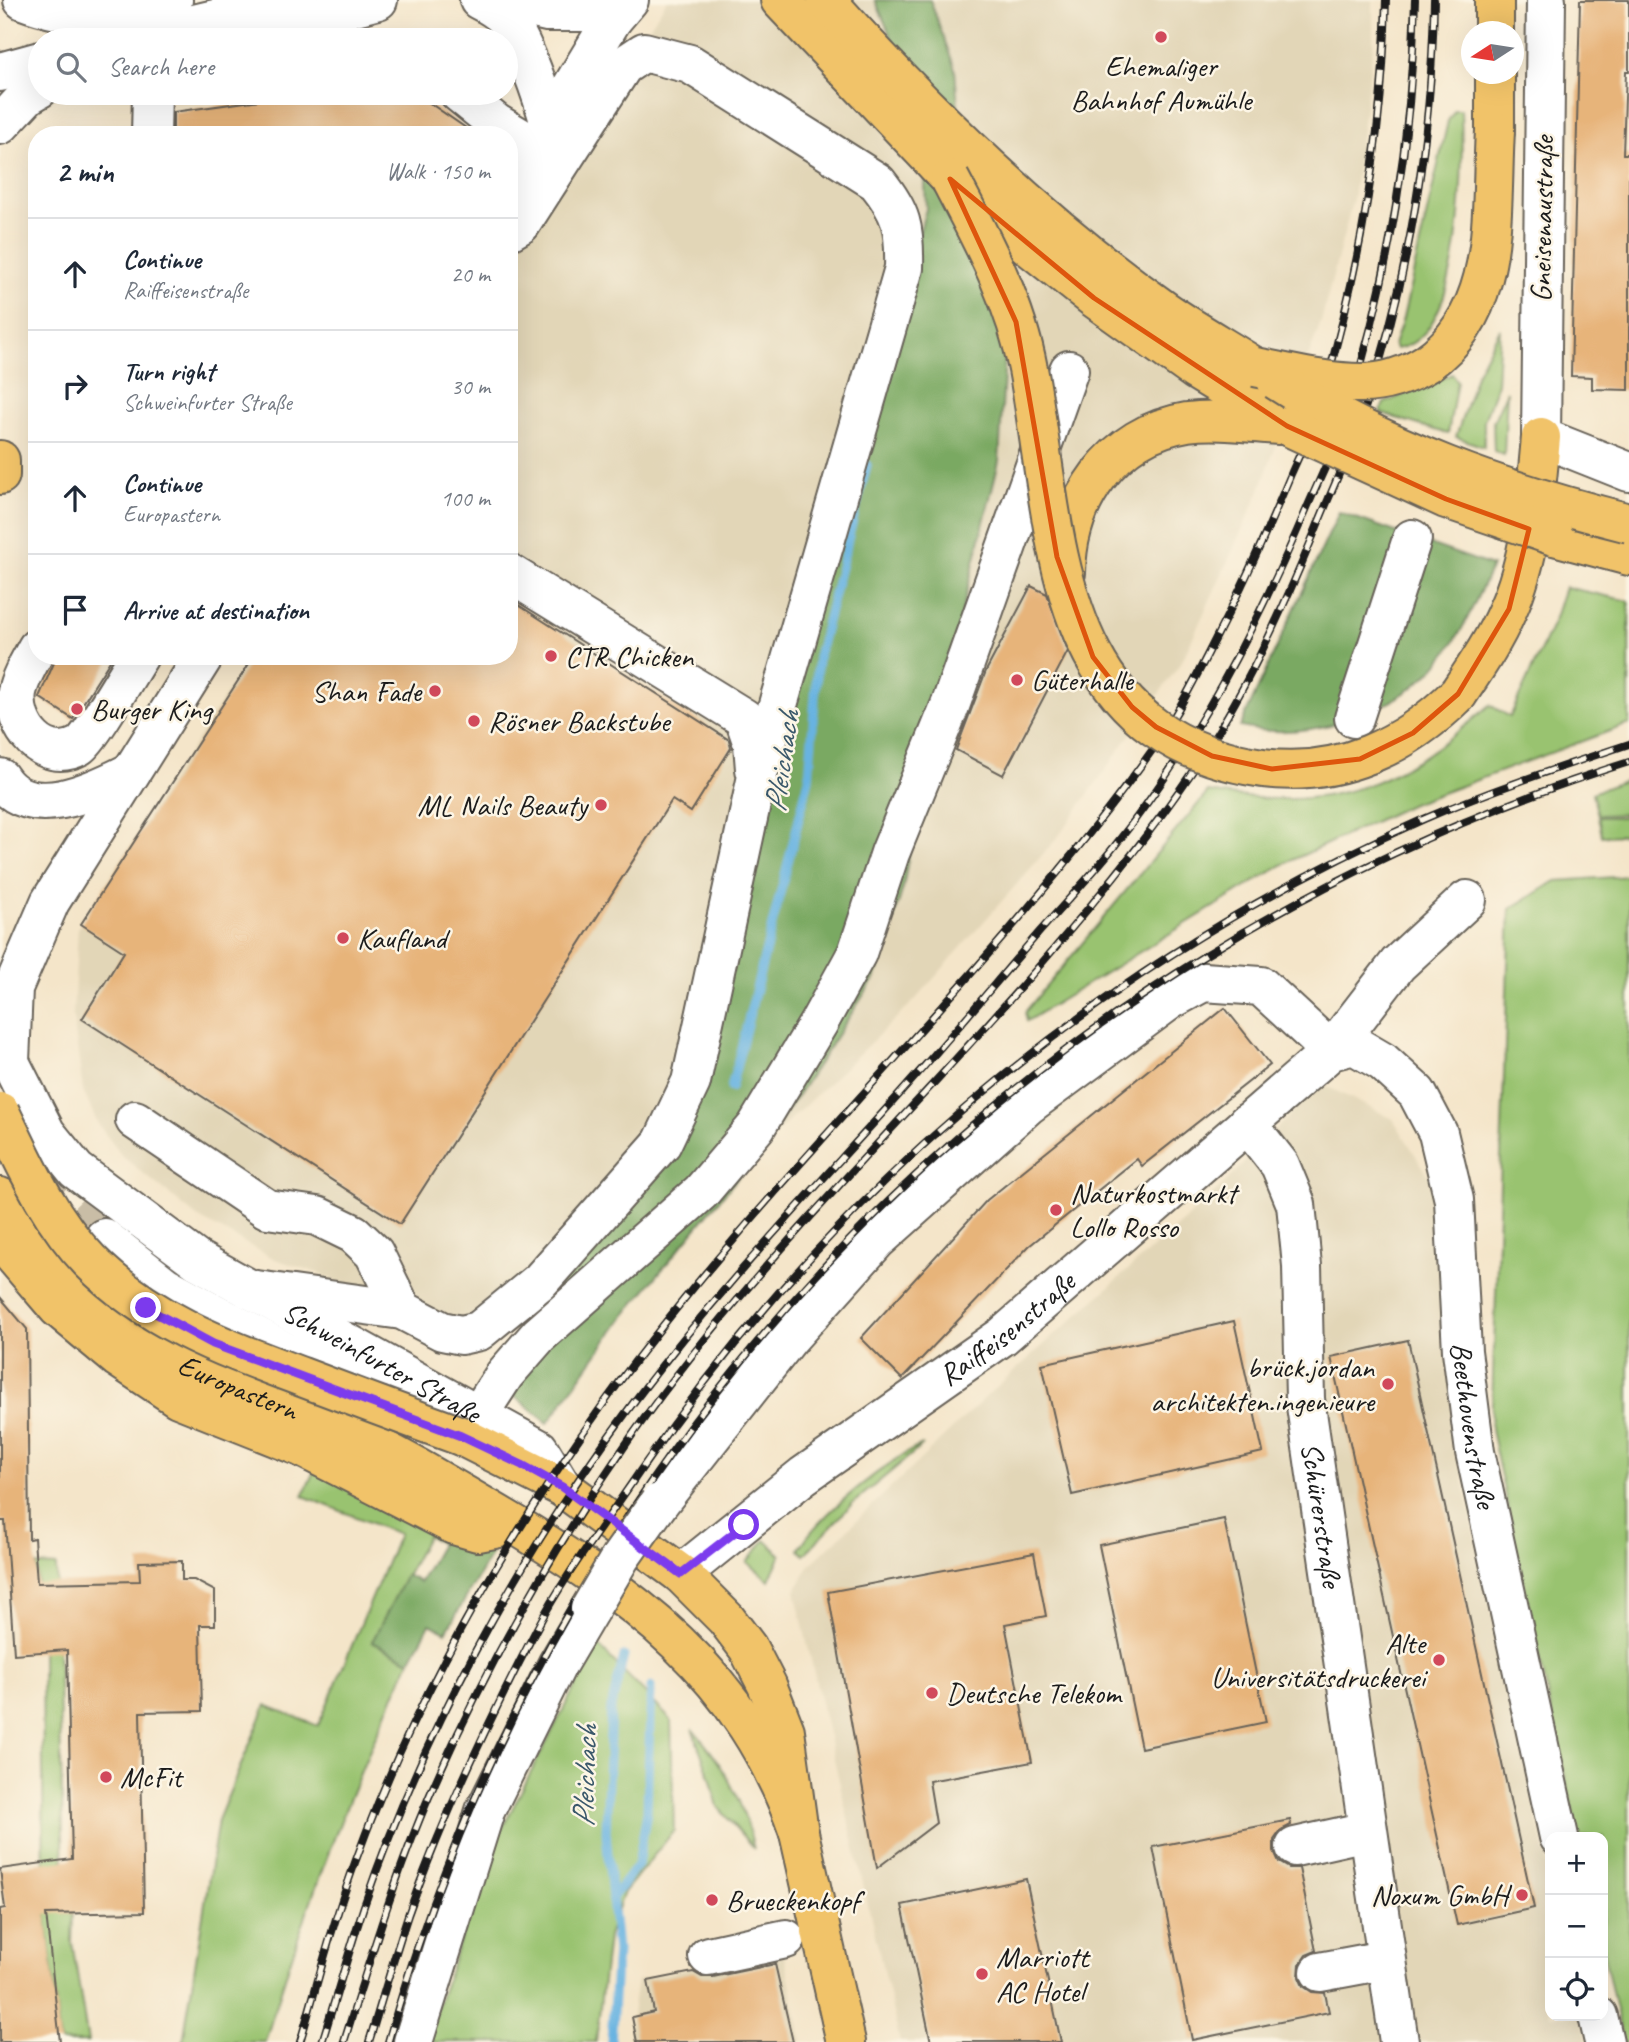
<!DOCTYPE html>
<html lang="en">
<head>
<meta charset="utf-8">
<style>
	:root { --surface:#fff; --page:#f6f6f7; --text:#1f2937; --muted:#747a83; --line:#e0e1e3 }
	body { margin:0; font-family:Caveat,sans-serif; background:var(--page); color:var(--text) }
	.controls { position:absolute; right:21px; bottom:21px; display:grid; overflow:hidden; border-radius:14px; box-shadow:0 7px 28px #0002 }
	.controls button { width:63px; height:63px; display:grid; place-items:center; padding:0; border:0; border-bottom:2px solid var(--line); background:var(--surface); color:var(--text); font:35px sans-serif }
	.compass { position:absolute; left:1461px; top:21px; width:63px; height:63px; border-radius:50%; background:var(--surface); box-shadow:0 7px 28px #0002; rotate:258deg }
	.stop { position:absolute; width:21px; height:21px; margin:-16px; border:5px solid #7c3aed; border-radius:50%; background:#fff }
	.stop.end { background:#7c3aed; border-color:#fff; box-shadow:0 2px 7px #0008 }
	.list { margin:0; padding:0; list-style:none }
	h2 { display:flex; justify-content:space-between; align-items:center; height:91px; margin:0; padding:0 28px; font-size:30px }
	h2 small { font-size:23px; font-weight:400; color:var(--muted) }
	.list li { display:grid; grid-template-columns:46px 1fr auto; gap:21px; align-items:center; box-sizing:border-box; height:112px; padding:0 28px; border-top:2px solid var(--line) }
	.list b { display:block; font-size:26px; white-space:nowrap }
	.list p { margin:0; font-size:23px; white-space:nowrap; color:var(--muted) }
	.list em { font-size:23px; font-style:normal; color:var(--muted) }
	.icon { flex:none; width:38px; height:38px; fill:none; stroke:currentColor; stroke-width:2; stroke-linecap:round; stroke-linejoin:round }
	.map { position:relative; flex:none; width:1629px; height:2042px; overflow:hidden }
	.search { position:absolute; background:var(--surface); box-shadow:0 7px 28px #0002; left:28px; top:28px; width:490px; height:77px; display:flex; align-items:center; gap:18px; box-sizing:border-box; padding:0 24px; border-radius:38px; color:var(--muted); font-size:26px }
	.panel { position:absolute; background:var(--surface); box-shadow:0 7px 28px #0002; left:28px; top:126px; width:490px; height:539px; border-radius:28px }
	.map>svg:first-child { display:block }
	.built { fill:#e2d6b7 }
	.green { fill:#99c36f; stroke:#5a7046; stroke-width:2 }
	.forest { fill:#7aa962; stroke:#4b623f; stroke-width:2 }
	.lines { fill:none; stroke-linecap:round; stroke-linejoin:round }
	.stream { stroke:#68b3e1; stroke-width:9 }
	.building { fill:#e7b47a }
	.minor-tunnel { stroke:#c9bda6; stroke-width:38; stroke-dasharray:38 19; stroke-linecap:butt }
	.minor-casing { stroke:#686259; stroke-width:42 }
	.major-casing { stroke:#686259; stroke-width:42 }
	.highway-casing { stroke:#686259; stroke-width:42 }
	.minor { stroke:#fff; stroke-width:38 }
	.major { stroke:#f1c369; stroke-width:38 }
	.highway { stroke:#f1c369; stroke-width:38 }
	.rail-casing { stroke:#1c1c1c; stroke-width:8 }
	.rail { stroke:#fcf5e5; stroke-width:5; stroke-dasharray:16; stroke-linecap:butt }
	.minor-bridge-casing { stroke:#686259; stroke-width:42; stroke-linecap:butt }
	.major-bridge-casing { stroke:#686259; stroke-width:42; stroke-linecap:butt }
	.highway-bridge-casing { stroke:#686259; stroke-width:42; stroke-linecap:butt }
	.minor-bridge { stroke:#fff; stroke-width:38 }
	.major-bridge { stroke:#f1c369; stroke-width:38 }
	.highway-bridge { stroke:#f1c369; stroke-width:38 }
	.route { stroke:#7c3aed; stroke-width:9 }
	.marked { fill:none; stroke:#de560d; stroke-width:5; stroke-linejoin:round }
	.poi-dot { fill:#d1495b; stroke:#fcf5e5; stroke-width:2.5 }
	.labels { text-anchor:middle; stroke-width:5; stroke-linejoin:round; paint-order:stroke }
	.poi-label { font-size:30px; fill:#1c1c1c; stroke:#fcf5e5; text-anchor:start }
	.street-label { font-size:30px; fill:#1c1c1c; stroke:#fcf5e5 }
	.water-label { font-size:32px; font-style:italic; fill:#3a586b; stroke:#fcf5e5 }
</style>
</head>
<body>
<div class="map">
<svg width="1629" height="2042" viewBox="0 0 1629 2042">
	<rect width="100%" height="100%" fill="#fcf5e5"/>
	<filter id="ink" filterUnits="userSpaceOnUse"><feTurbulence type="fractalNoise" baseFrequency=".0143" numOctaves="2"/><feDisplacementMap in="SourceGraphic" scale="14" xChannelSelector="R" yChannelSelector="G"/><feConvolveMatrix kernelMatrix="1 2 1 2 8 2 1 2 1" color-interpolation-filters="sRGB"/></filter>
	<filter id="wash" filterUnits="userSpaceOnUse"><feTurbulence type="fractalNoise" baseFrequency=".00686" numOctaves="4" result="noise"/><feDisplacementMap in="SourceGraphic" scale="28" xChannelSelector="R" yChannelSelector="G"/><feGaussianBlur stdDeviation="1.57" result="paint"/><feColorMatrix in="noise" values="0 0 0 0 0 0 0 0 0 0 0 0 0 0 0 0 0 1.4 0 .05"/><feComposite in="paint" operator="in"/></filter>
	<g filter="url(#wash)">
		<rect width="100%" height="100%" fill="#f4e5c9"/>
		<g class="built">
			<path d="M 667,0 L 875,0 L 907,73 L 924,159 L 926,209 L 770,754 L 708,1077 L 533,1308 L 414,1327 L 324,1275 L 275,1259 L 197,1217 L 122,1156 L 98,1124 L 83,1091 L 73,1016 L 78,928 L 250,656 L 509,656 L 509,248 Z"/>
			<path d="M 930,0 L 1373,0 L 1373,46 L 1353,199 L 1321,322 L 1258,495 L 1182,661 L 1058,837 L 915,1000 L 767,1142 L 876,976 L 903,888 L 925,762 L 975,223 L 961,145 L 955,69 Z"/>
			<path d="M 1320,1083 L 1393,1119 L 1436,1188 L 1464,1484 L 1550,1874 L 1550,2016 L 1582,2016 L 1587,2042 L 900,2042 L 795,1591 L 810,1565 L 992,1391 L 1218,1190 Z"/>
			<path d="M 783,1949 L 802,2042 L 628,2042 L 637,1980 Z"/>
		</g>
		<g class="green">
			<path d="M 1455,110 L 1461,110 C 1463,163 1466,339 1396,349 L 1394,345 L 1403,318 L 1448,121 Z"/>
			<path d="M 1500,329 L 1497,384 L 1484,421 L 1484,447 L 1456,437 L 1477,372 Z"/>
			<path d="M 1452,374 L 1457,381 L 1448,434 L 1380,413 L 1384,403 Z"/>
			<path d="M 1507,391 L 1504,455 L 1494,451 L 1493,422 Z"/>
			<path d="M 1565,587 L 1629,601 L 1629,724 L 1412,804 L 1282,865 L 1027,1021 L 1025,1012 L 1208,792 C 1335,813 1394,788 1490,705 L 1510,717 L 1554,621 Z"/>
			<path d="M 1629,779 L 1629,814 L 1598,815 L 1592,793 Z"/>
			<path d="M 1598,817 L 1629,817 L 1629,835 L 1602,836 Z"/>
			<path d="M 1629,876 L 1629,2042 L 1623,2042 L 1603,1951 L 1603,1837 L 1578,1837 L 1491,1430 L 1510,909 L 1556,881 Z"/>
			<path d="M 923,1445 L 852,1504 L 804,1555 L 799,1550 C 813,1520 892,1456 923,1445 Z"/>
			<path d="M 314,1471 L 432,1527 L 372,1642 L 410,1661 C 351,1785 304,1911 265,2042 L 183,2042 L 218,1820 L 266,1705 L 318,1726 L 399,1534 L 303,1496 Z"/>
			<path d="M 765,1540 L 781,1555 L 769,1580 L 747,1562 Z"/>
			<path d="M 36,1565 L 56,1566 L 65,1913 L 73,1913 L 72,1942 L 88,2042 L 60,2042 L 44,1897 L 42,1652 Z"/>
			<path d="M 597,1644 L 671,1720 L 674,1831 L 624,1892 L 608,1937 L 596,2042 L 425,2042 L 491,1850 Z"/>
			<path d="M 692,1729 C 723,1762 744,1804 754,1849 L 718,1807 L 710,1777 Z"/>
		</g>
		<g class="forest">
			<path d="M 875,0 L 930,0 L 955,69 L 961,145 L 975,223 L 1005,355 L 999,461 L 925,762 L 903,888 L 876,976 L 767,1142 L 623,1317 L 548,1423 L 503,1387 L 533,1308 L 681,1132 L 770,754 L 926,209 L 924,159 L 907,73 Z"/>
			<path d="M 1339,512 L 1492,566 C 1475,601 1461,640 1433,669 C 1385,718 1306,741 1240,727 Z"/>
			<path d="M 432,1527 L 492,1553 L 446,1632 L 430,1624 L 410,1661 L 372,1642 L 406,1575 L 420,1582 L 441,1544 L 427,1535 Z"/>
		</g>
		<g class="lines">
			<g class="stream">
				<path d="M 731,1088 L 809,779 L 818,657 L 867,465"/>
				<path d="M 612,1898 L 638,1864 L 647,1812 L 651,1687"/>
				<path d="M 611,2042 L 617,1951 L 606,1833 L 611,1708 L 624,1656"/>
			</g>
		</g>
		<g id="blocks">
			<g class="building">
				<path d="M 1580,0 L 1629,0 L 1629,71 L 1626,71 L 1623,154 L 1629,154 L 1629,390 L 1592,389 L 1592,377 L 1571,376 Z"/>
				<path d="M 310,93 L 415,93 L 476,135 L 173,135 L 173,112 Z"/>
				<path d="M 1031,586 L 1047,594 L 1068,651 L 1003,775 L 956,750 L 986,671 Z"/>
				<path d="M 509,599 L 729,740 L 731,748 L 691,812 L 672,800 L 400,1224 L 82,1019 L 124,952 L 81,924 L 254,656 L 509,656 Z"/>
				<path d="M 57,656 L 113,656 L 73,719 L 39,697 Z"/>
				<path d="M 1225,1008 L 1270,1065 L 1142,1166 L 1137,1159 L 1029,1246 L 902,1379 L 861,1338 L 987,1200 Z"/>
				<path d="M 0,1297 L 27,1329 L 29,1539 L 34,1538 L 37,1583 L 140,1581 L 139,1562 L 182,1561 L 182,1580 L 194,1580 L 215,1591 L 215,1625 L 200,1625 L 202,1711 L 140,1712 L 144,1912 L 46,1914 L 60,2042 L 0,2042 L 0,1909 L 5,1908 L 0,1869 L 72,1859 L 67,1650 L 14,1654 L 5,1521 L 0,1521 Z"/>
				<path d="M 1234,1321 L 1263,1452 L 1072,1495 L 1042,1364 Z"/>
				<path d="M 1408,1340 L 1534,1908 L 1457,1925 L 1331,1357 Z"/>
				<path d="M 1224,1519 L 1266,1722 L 1141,1748 L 1099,1545 Z"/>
				<path d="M 1034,1553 L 1046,1616 L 1005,1624 L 1032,1762 L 929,1781 L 936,1823 L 877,1868 L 828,1592 Z"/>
				<path d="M 1290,1820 L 1291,1825 L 1281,1830 L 1274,1840 L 1274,1851 L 1279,1862 L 1289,1868 L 1299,1868 L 1316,1951 L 1306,1955 L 1300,1964 L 1299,1977 L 1303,1986 L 1312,1992 L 1325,1993 L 1329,2012 L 1192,2040 L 1153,1847 Z"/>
				<path d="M 1026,1879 L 1061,2042 L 931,2042 L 902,1905 Z"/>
				<path d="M 775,1964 L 793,2042 L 637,2042 L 632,2017 L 654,2012 L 648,1981 L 693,1972 L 702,1977 L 713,1977 Z"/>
			</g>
		</g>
	</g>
	<g filter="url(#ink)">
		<use href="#blocks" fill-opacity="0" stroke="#686259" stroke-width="2"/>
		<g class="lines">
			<path class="minor-tunnel" d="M 34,1167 L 104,1238"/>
			<defs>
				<g id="minor">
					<path d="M 23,0 C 81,22 114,13 173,0"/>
					<path d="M 479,0 C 489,5 499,10 506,19 C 523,39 543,98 550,125"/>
					<path d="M 496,0 L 547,12 L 592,12 L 612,20"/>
					<path d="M 1546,0 L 1541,437 L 1629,472"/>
					<path d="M 266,29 L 378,0"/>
					<path d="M 127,40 L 295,0"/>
					<path d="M 0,72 L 40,61"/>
					<path d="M 459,93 L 496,123 L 536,147"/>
					<path d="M 0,125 L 28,95 L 40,88"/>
					<path d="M 151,135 L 152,93"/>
					<path d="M 509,191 L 612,20 L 629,0"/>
					<path d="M 509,573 L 744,718 L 753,744 L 755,769"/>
					<path d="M 37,648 C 30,661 20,677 17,692 C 12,726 44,765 79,746 C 91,738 128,673 139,656"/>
					<path id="s1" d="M 204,656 L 50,902 L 13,988 L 10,1062 L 46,1133 L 76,1170 L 197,1260 L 539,1449 L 562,1487"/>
					<path d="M 1354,718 L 1412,539"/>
					<path d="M 0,778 C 28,823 94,791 129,773"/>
					<path d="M 135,1120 L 267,1209 L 317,1216 L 354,1234 L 374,1253 L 402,1310"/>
					<path id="s2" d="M 1247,1123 L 1280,1165 L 1296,1204 L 1302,1266 L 1305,1399 L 1399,2042"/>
					<path d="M 104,1238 L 165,1286 L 288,1353 L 374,1372"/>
					<path d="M 249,1289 L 402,1310 L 442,1331 L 461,1335 L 479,1331 L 540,1281 L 662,1143 L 691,1082 L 756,781 L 904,268 C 905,228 902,213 877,182 L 690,64 L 644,52 L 623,66 L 521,224 L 509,231"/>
					<path d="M 479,1414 L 505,1374 L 539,1335 L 701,1192 L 756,1127 L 818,1024 L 857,953 L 890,853 L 950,706 L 1069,370"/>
					<path d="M 659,1503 L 790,1337 L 877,1240 L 1027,1106 L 1170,1000 L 1203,982 L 1261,986 L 1331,1051 L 1398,964 L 1467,900"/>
					<path id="s3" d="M 681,1574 L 803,1476 L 1003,1336 L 1331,1051 L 1354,1045 L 1383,1062 L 1417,1093 L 1438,1133 L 1454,1200 L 1462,1351 L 1475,1452 L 1559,1837"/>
					<path d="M 1295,1847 L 1367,1831"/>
					<path d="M 708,1956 L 786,1939"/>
					<path d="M 1320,1972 L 1385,1960"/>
					<path d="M 1598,2016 L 1604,2042"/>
					<path d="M 413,2042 L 485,1811 L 557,1665 L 590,1609"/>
				</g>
				<g id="major">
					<path d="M 0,460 L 0,475"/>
					<path id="s4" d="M 0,1197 C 40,1245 79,1299 131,1334 C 199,1379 278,1401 352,1434 C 400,1456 445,1484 490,1510 C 633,1594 743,1671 799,1833"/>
					<path d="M 0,1240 L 58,1308 L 118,1358 L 178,1398 L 301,1447 L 454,1525 L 478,1532 L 515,1525"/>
					<path d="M 461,1436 L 562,1487 L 681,1574 L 726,1619 L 748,1648 L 767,1685 L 785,1731 L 799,1833 L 846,2042"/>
				</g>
				<g id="highway">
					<path d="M 780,0 L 950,179 L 1031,248 L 1094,298 L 1195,370 L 1287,426"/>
					<path d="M 826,0 C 927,113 1039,222 1164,310 C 1193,330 1225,348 1255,367"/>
					<path d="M 1494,0 L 1494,32"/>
					<path d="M 1495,74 L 1495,131"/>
					<path d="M 1554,536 L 1629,556"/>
					<path d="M 1066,573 C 1067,501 1112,434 1187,422 C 1217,418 1248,423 1279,425"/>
					<path d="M 1458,694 C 1476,667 1494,641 1507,611 C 1531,559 1536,494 1541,437"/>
				</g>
			</defs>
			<use href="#minor" class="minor-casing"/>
			<use href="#major" class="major-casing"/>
			<use href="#highway" class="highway-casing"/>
			<use href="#minor" class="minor"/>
			<use href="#major" class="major"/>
			<use href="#highway" class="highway"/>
			<defs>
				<g id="rail">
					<path d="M 300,2042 C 315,1993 327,1943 344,1894 C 403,1719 496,1553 604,1403 C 771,1172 987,981 1153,749 C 1182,708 1205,659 1228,614 C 1251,568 1271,522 1291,474 C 1302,449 1315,423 1322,397 C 1360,269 1383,134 1386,0"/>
					<path d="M 322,2042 C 336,1997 349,1951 364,1906 C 424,1731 515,1563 625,1414 C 705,1305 797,1208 887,1108 C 938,1052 986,994 1035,937 C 1061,907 1089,878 1113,848 C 1195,746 1256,627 1307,508 C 1321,475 1338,443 1348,409 C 1389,278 1412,137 1415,0"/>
					<path d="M 344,2042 C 372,1952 400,1860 439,1774 C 493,1654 558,1541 633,1434 C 756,1259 915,1112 1053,950 C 1102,893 1150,834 1192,772 C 1243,698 1282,612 1316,529 C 1332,489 1351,449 1365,408 C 1409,279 1432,136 1434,0"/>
					<path d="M 369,2042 C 382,2000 394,1957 408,1915 C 443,1817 488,1722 536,1630 C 565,1574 605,1523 640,1471 C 837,1184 1105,960 1424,819 C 1491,790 1560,767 1629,744"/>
					<path d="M 388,2042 C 561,1430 1022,953 1629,762"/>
				</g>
			</defs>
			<use href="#rail" class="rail-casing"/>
			<use href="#rail" class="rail"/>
			<defs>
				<path id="minor-bridge" d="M 590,1609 L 620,1558 L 659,1503"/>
				<path id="major-bridge" d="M 0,1112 C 25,1164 49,1219 90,1261 C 149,1321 225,1348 302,1377 C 355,1397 408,1417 461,1436"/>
				<g id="highway-bridge">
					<path d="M 950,179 C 982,240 1015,300 1028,369 C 1059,532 1048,737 1263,768 C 1338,778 1406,746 1458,694"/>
					<path d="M 1255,367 C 1289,373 1326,383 1361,383 C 1384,383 1408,375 1427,363 C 1502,310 1490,213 1495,131"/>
					<path d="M 1276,380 C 1383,449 1506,492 1629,523"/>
					<path d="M 1287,426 L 1446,499 L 1554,536"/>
				</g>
			</defs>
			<use href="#minor-bridge" class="minor-bridge-casing"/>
			<use href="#major-bridge" class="major-bridge-casing"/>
			<use href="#highway-bridge" class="highway-bridge-casing"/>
			<use href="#minor-bridge" class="minor-bridge"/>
			<use href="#major-bridge" class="major-bridge"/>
			<use href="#highway-bridge" class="highway-bridge"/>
		</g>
	</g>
	<g class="lines" filter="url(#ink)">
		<path class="route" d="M 146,1308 L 213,1344 L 461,1436 L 522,1465 L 562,1487 L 681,1574 L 744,1525"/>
	</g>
	<path class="marked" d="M 950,179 L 1094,298 L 1287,426 L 1446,499 L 1529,529 L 1509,609 L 1458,694 L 1413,733 L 1360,759 L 1272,769 L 1212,756 L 1156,727 L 1132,707 L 1093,657 L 1057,557 L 1016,322 Z"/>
	<g class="poi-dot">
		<circle cx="1161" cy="37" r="7"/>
		<circle cx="551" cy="656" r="7"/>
		<circle cx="1017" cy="680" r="7"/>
		<circle cx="435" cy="691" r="7"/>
		<circle cx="77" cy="709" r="7"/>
		<circle cx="474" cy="721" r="7"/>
		<circle cx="601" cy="805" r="7"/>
		<circle cx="343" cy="938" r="7"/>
		<circle cx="1056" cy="1210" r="7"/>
		<circle cx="1388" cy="1384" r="7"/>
		<circle cx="1439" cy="1660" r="7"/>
		<circle cx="932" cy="1693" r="7"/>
		<circle cx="106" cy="1777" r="7"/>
		<circle cx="1522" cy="1895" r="7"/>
		<circle cx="712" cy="1900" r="7"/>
		<circle cx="982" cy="1974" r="7"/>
	</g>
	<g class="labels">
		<g class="poi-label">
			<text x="1161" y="76" text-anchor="middle">Ehemaliger<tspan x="1161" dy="34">Bahnhof Aumühle</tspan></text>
			<text x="565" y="666">CTR Chicken</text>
			<text x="1031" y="690">Güterhalle</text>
			<text x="421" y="701" text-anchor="end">Shan Fade</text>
			<text x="91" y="719">Burger King</text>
			<text x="488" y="731">Rösner Backstube</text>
			<text x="587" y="815" text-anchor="end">ML Nails Beauty</text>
			<text x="357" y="948">Kaufland</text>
			<text x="1070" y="1203">Naturkostmarkt<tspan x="1070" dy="34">Lollo Rosso</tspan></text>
			<text x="1374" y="1377" text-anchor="end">brück.jordan<tspan x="1374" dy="34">architekten.ingenieure</tspan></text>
			<text x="1425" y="1653" text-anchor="end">Alte<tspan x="1425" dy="34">Universitätsdruckerei</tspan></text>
			<text x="946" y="1703">Deutsche Telekom</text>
			<text x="120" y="1787">McFit</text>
			<text x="1508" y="1905" text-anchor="end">Noxum GmbH</text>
			<text x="726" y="1910">Brueckenkopf</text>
			<text x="996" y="1967">Marriott<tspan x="996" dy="34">AC Hotel</tspan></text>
		</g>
		<g class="street-label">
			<text transform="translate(1542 219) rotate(-89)" y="10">Gneisenaustraße</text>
			<text dy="10" stroke="none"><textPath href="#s3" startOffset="408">Raiffeisenstraße</textPath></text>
			<text dy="10" stroke="none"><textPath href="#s1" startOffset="947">Schweinfurter Straße</textPath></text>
			<text dy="10" stroke="none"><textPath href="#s4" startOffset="310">Europastern</textPath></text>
			<text dy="10" stroke="none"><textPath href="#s3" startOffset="1279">Beethovenstraße</textPath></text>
			<text dy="10" stroke="none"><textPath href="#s2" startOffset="408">Schürerstraße</textPath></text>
		</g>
		<g class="water-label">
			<text transform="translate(781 761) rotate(-82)" y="11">Pleichach</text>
			<text transform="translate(584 1776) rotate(-88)" y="11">Pleichach</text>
		</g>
	</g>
</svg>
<div class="controls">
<button>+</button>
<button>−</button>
<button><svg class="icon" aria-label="locate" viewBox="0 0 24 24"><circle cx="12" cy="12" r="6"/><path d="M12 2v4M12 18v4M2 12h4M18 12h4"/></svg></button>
</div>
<svg class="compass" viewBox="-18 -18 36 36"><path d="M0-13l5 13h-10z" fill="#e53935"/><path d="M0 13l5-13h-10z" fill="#747a83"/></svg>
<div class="stop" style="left:744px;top:1525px"></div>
<div class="stop end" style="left:146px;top:1308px"></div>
<div class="search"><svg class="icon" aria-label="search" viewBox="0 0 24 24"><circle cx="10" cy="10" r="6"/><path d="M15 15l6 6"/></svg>Search here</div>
<section class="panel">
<h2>2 min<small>Walk · 150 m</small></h2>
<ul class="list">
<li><svg class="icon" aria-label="ahead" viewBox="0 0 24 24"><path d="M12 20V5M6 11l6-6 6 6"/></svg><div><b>Continue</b><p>Raiffeisenstraße</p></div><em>20 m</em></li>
<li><svg class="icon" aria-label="right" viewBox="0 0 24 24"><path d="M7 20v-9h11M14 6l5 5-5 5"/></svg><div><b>Turn right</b><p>Schweinfurter Straße</p></div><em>30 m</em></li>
<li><svg class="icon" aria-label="ahead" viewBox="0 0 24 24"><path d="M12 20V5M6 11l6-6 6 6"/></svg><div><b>Continue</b><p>Europastern</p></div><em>100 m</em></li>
<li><svg class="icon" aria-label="arrive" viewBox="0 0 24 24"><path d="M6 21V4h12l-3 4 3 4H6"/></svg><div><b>Arrive at destination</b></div></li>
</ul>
</section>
</div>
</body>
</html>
